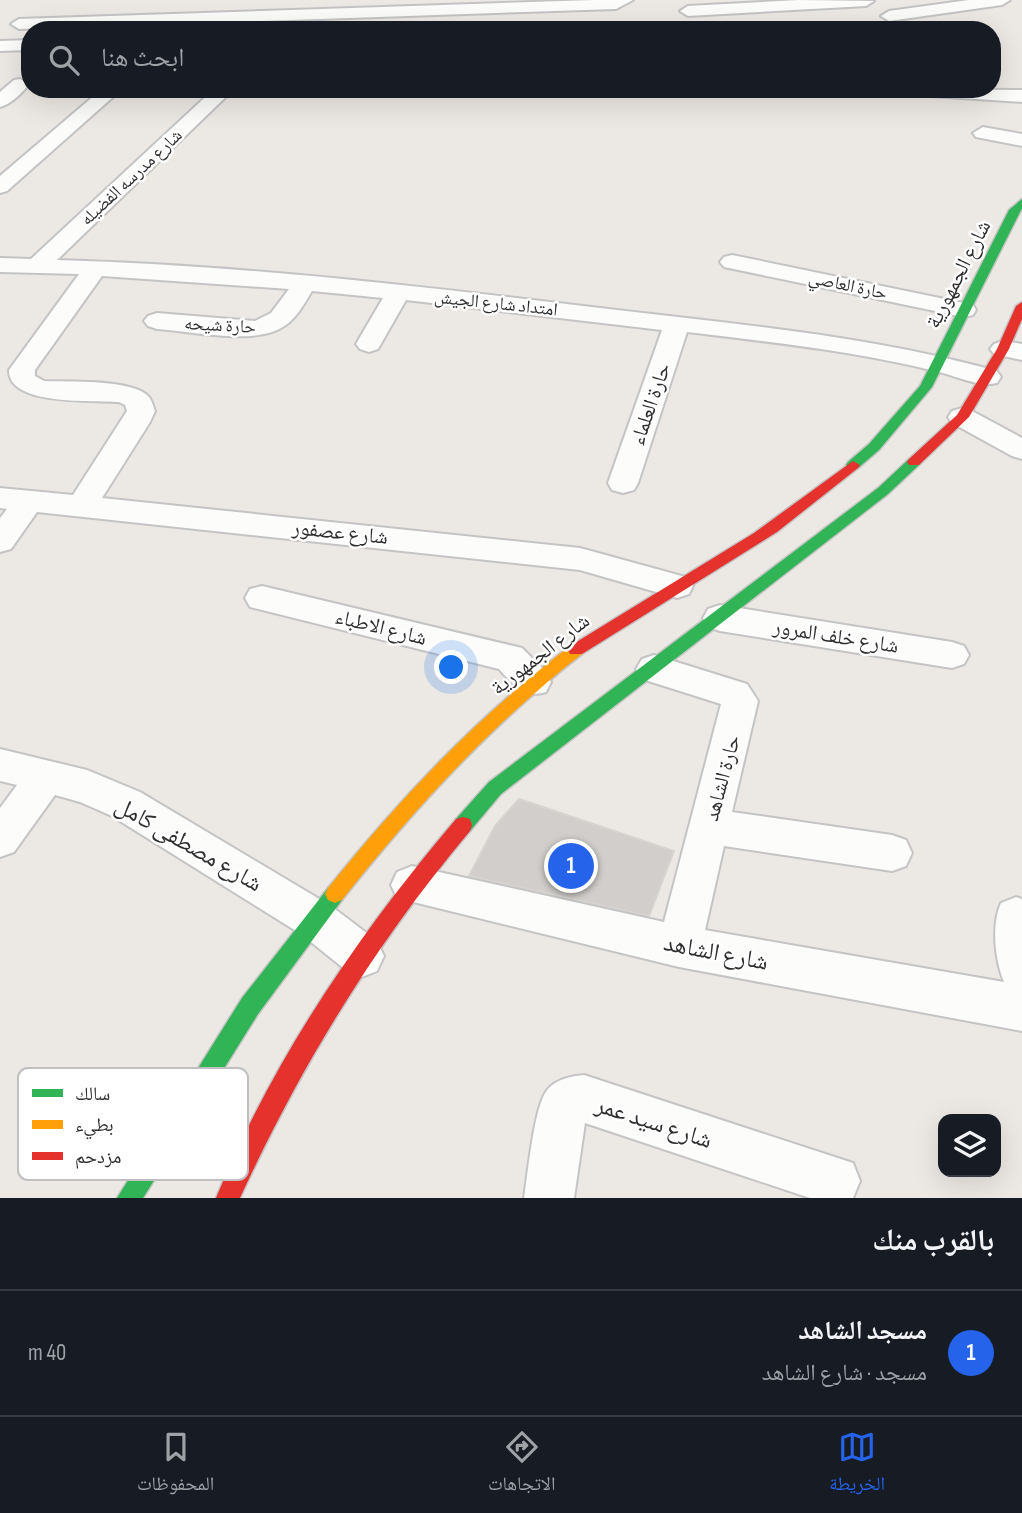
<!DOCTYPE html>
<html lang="ar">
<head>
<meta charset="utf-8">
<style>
	:root { --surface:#171b24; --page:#242831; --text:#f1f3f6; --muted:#9ea1a6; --line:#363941; --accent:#2563eb }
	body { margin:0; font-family:"Sofia Sans Condensed","Noto Naskh Arabic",sans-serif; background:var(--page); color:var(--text); direction:rtl }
	.controls { position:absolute; right:21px; bottom:21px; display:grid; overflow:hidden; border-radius:14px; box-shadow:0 7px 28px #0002 }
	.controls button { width:63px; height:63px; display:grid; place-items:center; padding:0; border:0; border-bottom:2px solid var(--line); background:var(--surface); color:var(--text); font:35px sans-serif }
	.you { position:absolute; left:452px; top:668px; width:24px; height:24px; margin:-18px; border:5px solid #fff; border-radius:50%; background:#1a73e8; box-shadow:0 0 0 10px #1a73e833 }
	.badge { display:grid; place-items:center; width:46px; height:46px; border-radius:50%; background:var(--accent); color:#fff; font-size:23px; font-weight:700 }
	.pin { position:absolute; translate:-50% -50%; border:4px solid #fff; box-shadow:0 2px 7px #0006 }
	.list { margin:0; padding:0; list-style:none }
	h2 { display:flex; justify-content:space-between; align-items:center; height:91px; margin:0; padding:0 28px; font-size:30px }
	h2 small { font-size:23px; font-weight:400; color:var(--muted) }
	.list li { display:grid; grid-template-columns:46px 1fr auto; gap:21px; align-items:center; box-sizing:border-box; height:126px; padding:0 28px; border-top:2px solid var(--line) }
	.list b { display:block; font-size:26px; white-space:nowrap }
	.list p { margin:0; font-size:23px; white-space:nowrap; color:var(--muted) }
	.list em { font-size:23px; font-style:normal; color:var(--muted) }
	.icon { flex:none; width:38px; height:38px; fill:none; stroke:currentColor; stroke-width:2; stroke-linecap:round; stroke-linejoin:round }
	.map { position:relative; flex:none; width:1022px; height:1198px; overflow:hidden; direction:ltr }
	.search { position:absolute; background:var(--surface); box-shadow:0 7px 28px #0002; left:21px; right:21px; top:21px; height:77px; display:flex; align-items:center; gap:18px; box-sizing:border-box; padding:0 24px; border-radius:28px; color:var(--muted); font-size:26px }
	.sheet { height:217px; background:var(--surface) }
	nav { display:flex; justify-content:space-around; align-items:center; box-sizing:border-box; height:98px; border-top:2px solid var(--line); background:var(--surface); font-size:19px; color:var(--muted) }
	nav a { display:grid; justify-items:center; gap:4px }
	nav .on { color:var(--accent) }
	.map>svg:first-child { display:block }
	.building { fill:#d1cecb; stroke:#d7d4d0; stroke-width:2 }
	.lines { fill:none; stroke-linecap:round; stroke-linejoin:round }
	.street-casing { stroke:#c5c4c5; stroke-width:4 }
	.fast-casing { stroke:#c5c4c5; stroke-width:3 }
	.slow-casing { stroke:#c5c4c5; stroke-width:3 }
	.jam-casing { stroke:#c5c4c5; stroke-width:3 }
	.street { fill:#fcfcfb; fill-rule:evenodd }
	.fast { fill:#30b455; fill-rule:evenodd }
	.slow { fill:#ff9f0a; fill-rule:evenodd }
	.jam { fill:#e5322d; fill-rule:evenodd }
	.labels { text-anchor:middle; stroke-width:5; stroke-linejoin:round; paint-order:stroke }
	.far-street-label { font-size:18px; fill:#2e2e2e; stroke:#fff }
	.street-label { font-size:21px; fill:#2e2e2e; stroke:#fff }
	.near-street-label { font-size:24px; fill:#2e2e2e; stroke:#fff }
	.key { fill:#fff; stroke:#c0c0c0; stroke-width:2 }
	.key-label { font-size:19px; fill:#2e2e2e }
</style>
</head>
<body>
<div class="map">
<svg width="1022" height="1198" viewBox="0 0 1022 1198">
	<rect width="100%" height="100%" fill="#ece8e4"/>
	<path class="building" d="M 519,799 L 674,851 L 649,916 L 469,876 L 495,826 Z"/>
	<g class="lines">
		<defs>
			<g id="street">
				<path d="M 594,0 L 633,0 L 616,9 L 19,29 L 11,24 L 19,19 Z"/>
				<path d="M 799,0 L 874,1 L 866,6 L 688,16 L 680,11 L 688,6 Z"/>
				<path d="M 969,0 L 1010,0 L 1002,5 L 889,21 L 881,16 L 889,11 Z"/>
				<path d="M 30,40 L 30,50 L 0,51 L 0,41 Z"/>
				<path d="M 20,79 L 29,84 C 22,93 11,104 0,107 L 0,92 L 14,80 Z"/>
				<path d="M 102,89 L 122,89 L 7,191 L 0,193 L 0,176 Z"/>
				<path d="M 214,89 L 234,89 L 57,260 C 239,265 420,286 600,308 C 734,324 867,335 997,371 L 1001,377 L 997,383 C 978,388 955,375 935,371 C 854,351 770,342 687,332 L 638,483 L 634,490 L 623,493 L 612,490 L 608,483 L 662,330 L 406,300 L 378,349 L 369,352 L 360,349 L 356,344 L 383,298 L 312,291 C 304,304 296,320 281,328 C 252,345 190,331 157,329 L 148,326 L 144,321 L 148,316 L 157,313 L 255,321 L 271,313 L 289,289 L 102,276 L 35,370 L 35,376 L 44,381 C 67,382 132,379 148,396 C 152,400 153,406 155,411 L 150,422 L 102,498 L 580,548 L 689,578 L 693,586 L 689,594 L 677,598 L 580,570 L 37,512 L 11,549 L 0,552 L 0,518 L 7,509 L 0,508 L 0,488 L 73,495 L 127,411 L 125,405 L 119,402 C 93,400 8,406 9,370 L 79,274 L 0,272 L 0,258 L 31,259 Z"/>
				<path d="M 891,89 L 1022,90 L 1022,102 L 900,94 Z"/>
				<path d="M 983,127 L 1022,134 L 1022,146 L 976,137 L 973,133 Z"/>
				<path d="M 732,255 L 964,303 L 973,305 L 976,310 L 973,315 L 964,317 L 724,267 L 720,262 L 724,257 Z"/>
				<path d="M 1003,341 L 1022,344 L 1022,360 L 994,354 L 990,349 L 994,344 Z"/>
				<path d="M 962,408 L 972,411 L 1022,438 L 1022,459 L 1012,456 L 952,423 L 948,417 L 952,411 Z"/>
				<path d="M 262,586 L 522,648 L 546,672 L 551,682 L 546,692 C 523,699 514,685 499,669 L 250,607 L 245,598 L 250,589 Z"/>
				<path d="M 720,605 L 952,642 L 964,646 L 969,655 L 964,664 L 952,668 L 720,631 L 708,627 L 703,618 L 708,609 Z"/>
				<path d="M 654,655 L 747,684 L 758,701 L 732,812 L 892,835 L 906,840 L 912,853 L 906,866 L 892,871 L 724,846 L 705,930 L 1004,982 C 995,960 991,925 1001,903 L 1016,897 L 1022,899 L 1022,1031 L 679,967 L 397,898 L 391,885 L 397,872 L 412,866 L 664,922 L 721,704 L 642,679 L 636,669 L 642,659 Z"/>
				<path d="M 0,749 L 87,770 L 140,792 L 331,906 L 377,941 L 384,956 L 377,971 L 362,977 L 347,971 L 301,934 L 112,816 L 80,802 L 55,795 L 14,852 L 0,857 L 0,808 L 17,785 L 0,781 Z"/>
				<path d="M 584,1075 L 853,1163 L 860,1181 L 853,1198 L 810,1198 L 585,1123 L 574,1198 L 524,1198 C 528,1174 534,1104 548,1089 C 557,1079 571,1076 584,1075 Z"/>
			</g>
			<g id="fast">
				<path d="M 1022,199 L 1022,208 L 932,387 L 879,450 L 858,468 L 848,468 L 846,465 L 848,462 L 869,444 L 920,386 L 1009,210 Z"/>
				<path d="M 914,458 L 921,462 L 919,465 L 888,494 L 501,794 L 470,831 L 463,833 L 456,831 L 454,825 L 456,819 L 489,782 L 878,488 L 909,459 Z"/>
				<path d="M 335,885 L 342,888 L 345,894 L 342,900 L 258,1014 L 143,1198 L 117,1198 L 242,998 L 328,888 Z"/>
			</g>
			<path id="slow" d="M 576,644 L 582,646 L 584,650 L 582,654 C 490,726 414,809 342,900 L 335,903 L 328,900 L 325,894 L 328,888 C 401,797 478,716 570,646 Z"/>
			<g id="jam">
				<path d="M 1022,302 L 1022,319 L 1009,349 L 969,417 L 919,465 L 909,465 L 907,462 L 909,459 L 957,415 L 997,349 L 1016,306 Z"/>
				<path d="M 853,461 L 860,465 L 858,468 L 777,532 L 582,654 L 570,654 L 568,650 L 570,646 L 754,533 Z"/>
				<path d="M 463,817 L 470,819 L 472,825 L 470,831 C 376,943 301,1065 240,1198 L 216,1198 C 273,1059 359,933 456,819 Z"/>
			</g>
		</defs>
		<use href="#street" class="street-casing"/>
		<use href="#fast" class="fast-casing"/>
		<use href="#slow" class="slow-casing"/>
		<use href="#jam" class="jam-casing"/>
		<use href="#street" class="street"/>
		<use href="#fast" class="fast"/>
		<use href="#slow" class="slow"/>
		<use href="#jam" class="jam"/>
	</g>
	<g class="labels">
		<g class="far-street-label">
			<text transform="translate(131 177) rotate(-43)" y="6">شارع مدرسه الفضيله</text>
			<text transform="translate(848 285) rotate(12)" y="6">حارة العاصي</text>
			<text transform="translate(496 303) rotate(6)" y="6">امتداد شارع الجيش</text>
			<text transform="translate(220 325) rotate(3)" y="6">حارة شيحه</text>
		</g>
		<g class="street-label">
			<text transform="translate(958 274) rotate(-63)" y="7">شارع الجمهورية</text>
			<text transform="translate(650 404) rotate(-71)" y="7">حارة العلماء</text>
			<text transform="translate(340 532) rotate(6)" y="7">شارع عصفور</text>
			<text transform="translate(381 627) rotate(14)" y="7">شارع الاطباء</text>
			<text transform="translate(836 636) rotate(9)" y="7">شارع خلف المرور</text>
			<text transform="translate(540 654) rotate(-38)" y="7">شارع الجمهورية</text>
			<text transform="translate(722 778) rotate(-75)" y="7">حارة الشاهد</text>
		</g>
		<g class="near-street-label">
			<text transform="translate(189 844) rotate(30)" y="8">شارع مصطفى كامل</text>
			<text transform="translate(716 952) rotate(11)" y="8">شارع الشاهد</text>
			<text transform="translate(654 1122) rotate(18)" y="8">شارع سيد عمر</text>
		</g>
	</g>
	<rect x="18" y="1068" width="230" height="112" rx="10" class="key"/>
	<rect x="32" y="1089" width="31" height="8" fill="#30b455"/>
	<rect x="32" y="1120" width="31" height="9" fill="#ff9f0a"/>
	<rect x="32" y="1152" width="31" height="8" fill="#e5322d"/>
	<g class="key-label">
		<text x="75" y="1100">سالك</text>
		<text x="75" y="1131">بطيء</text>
		<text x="75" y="1163">مزدحم</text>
	</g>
</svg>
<div class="controls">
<button><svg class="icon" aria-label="layers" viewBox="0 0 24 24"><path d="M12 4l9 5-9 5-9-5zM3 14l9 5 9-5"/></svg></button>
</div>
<div class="you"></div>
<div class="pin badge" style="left:571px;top:866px">1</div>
<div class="search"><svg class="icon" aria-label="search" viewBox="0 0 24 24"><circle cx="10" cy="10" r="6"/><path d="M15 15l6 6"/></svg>ابحث هنا</div>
</div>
<section class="sheet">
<h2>بالقرب منك<small></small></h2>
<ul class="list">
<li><span class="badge">1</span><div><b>مسجد الشاهد</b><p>مسجد · شارع الشاهد</p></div><em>40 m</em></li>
</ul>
</section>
<nav>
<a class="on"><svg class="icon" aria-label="map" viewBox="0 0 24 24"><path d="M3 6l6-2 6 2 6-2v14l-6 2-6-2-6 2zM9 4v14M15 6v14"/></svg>الخريطة</a>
<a><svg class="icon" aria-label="directions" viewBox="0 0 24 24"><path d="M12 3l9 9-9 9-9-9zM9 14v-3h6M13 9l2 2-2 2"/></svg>الاتجاهات</a>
<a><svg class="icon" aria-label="saved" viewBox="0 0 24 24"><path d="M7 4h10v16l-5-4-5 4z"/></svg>المحفوظات</a>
</nav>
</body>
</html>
